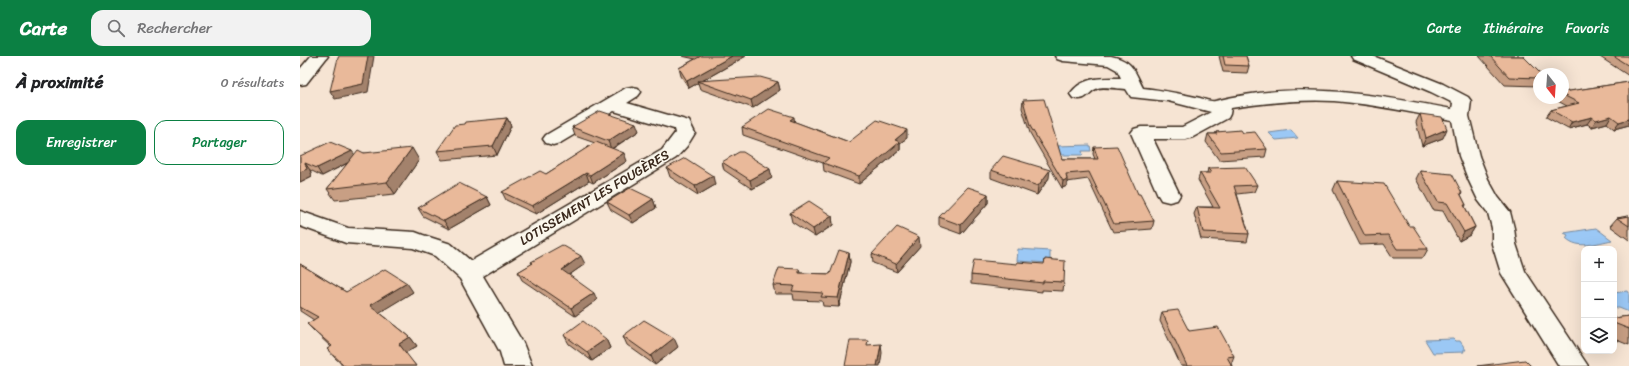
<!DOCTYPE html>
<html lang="fr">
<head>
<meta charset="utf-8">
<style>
	:root { --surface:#fff; --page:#f2f2f2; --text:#202124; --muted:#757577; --line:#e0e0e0; --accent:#0b8043 }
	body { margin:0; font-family:Sriracha,sans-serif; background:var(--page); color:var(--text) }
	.controls { position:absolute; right:12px; bottom:12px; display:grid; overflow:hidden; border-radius:8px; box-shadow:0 4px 16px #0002 }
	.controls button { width:36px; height:36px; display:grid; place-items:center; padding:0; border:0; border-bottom:1px solid var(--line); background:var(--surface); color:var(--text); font:20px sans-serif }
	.compass { position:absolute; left:1233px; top:12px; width:36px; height:36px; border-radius:50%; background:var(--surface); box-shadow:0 4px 16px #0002; rotate:163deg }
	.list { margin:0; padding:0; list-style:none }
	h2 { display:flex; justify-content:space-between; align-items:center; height:52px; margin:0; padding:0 16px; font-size:17px }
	h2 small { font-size:13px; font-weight:400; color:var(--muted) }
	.actions { display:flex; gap:8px; padding:12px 16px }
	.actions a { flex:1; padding:9px 0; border:1px solid var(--accent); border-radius:12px; text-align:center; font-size:14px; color:var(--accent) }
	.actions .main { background:var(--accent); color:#fff }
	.icon { flex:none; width:22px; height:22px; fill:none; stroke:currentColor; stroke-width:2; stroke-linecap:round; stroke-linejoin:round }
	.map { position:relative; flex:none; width:1329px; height:310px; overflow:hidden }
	header { display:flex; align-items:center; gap:24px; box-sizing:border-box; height:56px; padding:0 20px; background:var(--accent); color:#fff }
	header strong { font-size:19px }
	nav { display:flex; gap:22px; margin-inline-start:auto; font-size:14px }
	.search { width:280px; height:36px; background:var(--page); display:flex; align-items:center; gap:10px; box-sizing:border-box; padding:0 14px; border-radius:12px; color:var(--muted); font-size:15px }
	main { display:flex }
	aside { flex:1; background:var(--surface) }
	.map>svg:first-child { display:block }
	.water { fill:#9bc8f5; stroke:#75899f }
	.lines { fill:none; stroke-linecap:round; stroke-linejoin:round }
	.street-casing { stroke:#3b2a1e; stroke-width:3 }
	.street { fill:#fbf7ec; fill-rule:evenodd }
	.wall { fill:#c89f84; stroke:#3b2a1e }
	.shaded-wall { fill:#a3826c; stroke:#3b2a1e }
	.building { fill:#e9b99a; stroke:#3b2a1e }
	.labels { text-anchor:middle; stroke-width:3; stroke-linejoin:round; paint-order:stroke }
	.street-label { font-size:13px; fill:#3b2a1e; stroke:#fbf7ec }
</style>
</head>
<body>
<header>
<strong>Carte</strong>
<div class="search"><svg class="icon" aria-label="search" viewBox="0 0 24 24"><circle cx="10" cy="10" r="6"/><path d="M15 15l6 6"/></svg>Rechercher</div>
<nav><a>Carte</a><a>Itinéraire</a><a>Favoris</a></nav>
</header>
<main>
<aside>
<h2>À proximité<small>0 résultats</small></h2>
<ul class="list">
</ul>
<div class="actions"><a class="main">Enregistrer</a><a>Partager</a></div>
</aside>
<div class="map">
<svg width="1329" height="310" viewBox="0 0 1329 310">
	<rect width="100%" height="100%" fill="#f6e4d3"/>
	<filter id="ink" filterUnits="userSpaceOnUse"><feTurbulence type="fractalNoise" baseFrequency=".025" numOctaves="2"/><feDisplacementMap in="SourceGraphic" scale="8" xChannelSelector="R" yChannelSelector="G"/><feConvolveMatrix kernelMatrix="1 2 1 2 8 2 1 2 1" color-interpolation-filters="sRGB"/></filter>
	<g filter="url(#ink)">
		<g class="water">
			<path d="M 991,74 L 998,82 L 976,84 L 969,77 Z"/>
			<path d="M 790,89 L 791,95 L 782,95 L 783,99 L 759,99 L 756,90 Z"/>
			<path d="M 1296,172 L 1312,184 C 1297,187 1278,194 1266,182 L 1268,179 L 1264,177 Z"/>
			<path d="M 718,193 L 750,195 L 750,207 L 717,205 Z"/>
			<path d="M 1327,235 L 1329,236 L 1329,256 L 1319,252 L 1314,252 L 1314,237 Z"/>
			<path d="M 1154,283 L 1156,285 L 1160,285 L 1166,294 L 1163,294 L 1164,296 L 1133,297 L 1125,284 Z"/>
		</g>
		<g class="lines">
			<defs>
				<g id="street">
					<path d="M 11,0 L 28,0 L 6,28 L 0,29 L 0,13 Z"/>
					<path d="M 755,0 L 811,0 C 833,5 834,14 843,32 C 863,34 881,38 900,42 C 904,43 911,46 915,45 C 998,24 1069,38 1152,53 L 1153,47 L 1131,36 L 1053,3 L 1051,0 L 1073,0 L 1143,28 L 1168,41 L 1171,45 L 1169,60 L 1179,100 L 1188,123 L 1198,141 L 1210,156 L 1214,172 L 1216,188 L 1225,215 L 1288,310 L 1259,310 L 1201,217 L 1192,188 L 1192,172 L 1188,157 L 1178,144 L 1168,123 L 1159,100 L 1152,64 C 1113,57 1074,48 1034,45 C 1000,43 965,47 931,52 L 930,58 L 928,62 L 893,81 L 886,83 L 853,83 L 880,139 L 877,144 L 869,146 L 861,144 L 858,139 L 831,77 L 834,73 L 841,71 L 882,71 L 911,56 L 868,45 L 831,41 L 826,33 C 819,33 804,30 798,32 C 787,36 788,46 773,42 L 770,38 C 783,20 802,22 821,22 L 817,14 L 808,9 L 763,5 L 757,3 Z"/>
					<path d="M 332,31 L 338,32 L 341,36 L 338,40 L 327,47 L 389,65 L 395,77 L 387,90 L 376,102 L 183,220 L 223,287 L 232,310 L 204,310 L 200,296 L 160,223 L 135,200 L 113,192 L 46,187 L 0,170 L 0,155 L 48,172 L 115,176 L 123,179 L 151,188 L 171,205 L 362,94 L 375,77 L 374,73 L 314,55 L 260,87 L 253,89 L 246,87 L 243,83 L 246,79 L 326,32 Z"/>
				</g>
			</defs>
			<use href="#street" class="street-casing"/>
			<use href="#street" class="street"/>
		</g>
		<g class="wall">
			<path d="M 382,0 L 446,0 L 402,25 L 478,26 L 480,34 L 453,52 L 400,33 L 398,27 L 389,32 L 381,20 L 379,12 L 395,3 Z"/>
			<path d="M 919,0 L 946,0 L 949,10 L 947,17 L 923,16 Z"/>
			<path d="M 1179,0 L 1223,0 L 1239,18 L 1239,30 L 1205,29 Z"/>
			<path d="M 1300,0 L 1329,0 L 1329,20 L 1300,1 Z"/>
			<path d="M 1329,26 L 1329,69 L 1314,73 L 1307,67 L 1292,71 L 1287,68 L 1268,73 L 1246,61 L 1251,54 L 1267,50 L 1254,43 L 1254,42 L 1263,42 L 1263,36 Z"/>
			<path d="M 723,44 L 762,103 L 795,103 L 793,98 L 794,91 L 838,138 L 854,165 L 852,173 L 813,176 L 788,123 L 767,126 L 767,130 L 762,132 L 730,77 L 722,52 Z"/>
			<path d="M 1120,58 L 1143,82 L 1122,90 L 1116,66 Z"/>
			<path d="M 207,62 L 211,70 L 197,99 L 142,104 L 137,95 L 165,68 Z"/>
			<path d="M 495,66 L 549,86 L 607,82 L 600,87 L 600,94 L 559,128 L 524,115 L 523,107 L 443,79 L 442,71 Z"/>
			<path d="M 272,71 L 339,75 L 312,93 L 327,105 L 293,127 L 289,125 L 236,158 L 206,144 L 202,136 L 246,118 L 295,87 L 275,80 Z"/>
			<path d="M 916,76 L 943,77 L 967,93 L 965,101 L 919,104 L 906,86 L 908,78 L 915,78 Z"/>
			<path d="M 64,97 L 119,104 L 95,138 L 35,144 L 27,133 L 48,107 L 22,120 L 10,114 L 12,120 L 0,126 L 0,100 L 55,99 Z"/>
			<path d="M 422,106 L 472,122 L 452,133 L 424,114 Z"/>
			<path d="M 367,112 L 415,129 L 398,139 L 370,121 Z"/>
			<path d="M 908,112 L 957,129 L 954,136 L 937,138 L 949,178 L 947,186 L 901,183 L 894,158 L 897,151 L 913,151 L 898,124 L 900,117 L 907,117 Z"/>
			<path d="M 691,114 L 749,122 L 737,139 L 691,122 Z"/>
			<path d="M 1120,115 L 1162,137 L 1161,139 L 1166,149 L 1165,151 L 1175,171 L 1170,179 L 1159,185 L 1143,155 L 1133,154 L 1116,123 Z"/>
			<path d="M 1037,125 L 1109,170 L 1128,193 L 1123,202 L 1093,202 L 1084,188 L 1060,189 L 1033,134 Z"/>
			<path d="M 688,138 L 688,147 L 661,178 L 639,170 L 639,161 Z"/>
			<path d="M 187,141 L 191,149 L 149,173 L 123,160 L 118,152 Z"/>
			<path d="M 353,143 L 356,152 L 333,167 L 311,154 L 307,146 Z"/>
			<path d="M 490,157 L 532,160 L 533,169 L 515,181 L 492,166 Z"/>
			<path d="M 1329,160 L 1329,184 L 1310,170 L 1317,162 Z"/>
			<path d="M 620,190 L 597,216 L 573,207 L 572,198 Z"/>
			<path d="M 549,197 L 550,206 L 539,251 L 523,250 L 522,245 L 494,244 L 493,238 L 475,238 L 473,229 L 499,213 L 500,217 L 530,218 Z"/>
			<path d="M 231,206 L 285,208 L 269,219 L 297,244 L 275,260 L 222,224 L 218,216 L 232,208 Z"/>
			<path d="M 0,208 L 46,236 L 113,236 L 79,256 L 110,281 L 117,290 L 105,297 L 116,310 L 44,310 L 35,302 L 27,293 L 31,291 L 15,276 L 7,268 L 14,264 L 0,255 Z"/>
			<path d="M 671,219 L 764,226 L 763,235 L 742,234 L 742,236 L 671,228 Z"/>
			<path d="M 862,256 L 889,275 L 934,300 L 931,308 L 932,310 L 881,310 L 860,265 Z"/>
			<path d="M 1329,260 L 1329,289 L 1314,283 L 1314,262 Z"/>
			<path d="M 264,279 L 306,283 L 310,292 L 292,305 L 269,288 Z"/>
			<path d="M 323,280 L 378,291 L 355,309 L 327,289 Z"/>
		</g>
		<g class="shaded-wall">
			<path d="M 68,0 L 74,0 L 68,36 L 35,43 L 30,35 Z"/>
			<path d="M 432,0 L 446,0 L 400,26 L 397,25 L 398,27 L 389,32 L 387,25 Z"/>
			<path d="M 478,26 L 480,34 L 453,52 L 451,44 Z"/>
			<path d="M 1311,60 L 1307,67 L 1292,71 L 1296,64 Z"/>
			<path d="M 494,61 L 495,69 L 490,64 Z"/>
			<path d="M 1292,61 L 1287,68 L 1268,73 L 1272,66 Z"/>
			<path d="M 207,62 L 211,70 L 197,99 L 193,90 Z"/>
			<path d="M 1329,63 L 1329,69 L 1314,73 L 1319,66 Z"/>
			<path d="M 336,67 L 339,75 L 311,93 L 308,85 Z"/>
			<path d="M 1147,73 L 1143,82 L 1122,90 L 1126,82 Z"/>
			<path d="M 607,74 L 607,82 L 600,87 L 600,94 L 559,128 L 559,120 L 595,84 Z"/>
			<path d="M 112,92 L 119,104 L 95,138 L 87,126 Z"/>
			<path d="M 52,95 L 57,102 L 22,120 L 17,112 Z"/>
			<path d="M 324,97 L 327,105 L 293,127 L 290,119 Z"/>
			<path d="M 5,107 L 10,114 L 12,120 L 0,126 L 0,116 Z"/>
			<path d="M 470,113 L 472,122 L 452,133 L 450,124 Z"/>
			<path d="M 750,114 L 749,122 L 737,139 L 738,130 Z"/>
			<path d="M 286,117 L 289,125 L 236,158 L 232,150 Z"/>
			<path d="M 413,120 L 415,129 L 398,139 L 395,130 Z"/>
			<path d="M 767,123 L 767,130 L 762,132 L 763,125 Z"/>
			<path d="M 688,138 L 688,147 L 661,178 L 661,169 Z"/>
			<path d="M 187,141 L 191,149 L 149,173 L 144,165 Z"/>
			<path d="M 353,143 L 356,152 L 333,167 L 329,159 Z"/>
			<path d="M 532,160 L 533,169 L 515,181 L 513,173 Z"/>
			<path d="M 1175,171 L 1170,179 L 1159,185 L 1164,176 Z"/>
			<path d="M 619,181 L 620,190 L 597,216 L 596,208 Z"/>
			<path d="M 549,197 L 550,206 L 539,251 L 538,242 Z"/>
			<path d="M 281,200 L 285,208 L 265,222 L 262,214 Z"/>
			<path d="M 107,227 L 113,236 L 77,258 L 70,249 Z"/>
			<path d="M 294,237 L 297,244 L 275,260 L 271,252 Z"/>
			<path d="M 110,281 L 117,290 L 105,297 L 99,288 Z"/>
			<path d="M 374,282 L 378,291 L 355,309 L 351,300 Z"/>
			<path d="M 306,283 L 310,292 L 292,305 L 287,296 Z"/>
			<path d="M 581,288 L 582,297 L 580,310 L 577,310 Z"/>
		</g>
		<g class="building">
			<path d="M 39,0 L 68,0 L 63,28 L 30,35 L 38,2 Z"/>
			<path d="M 401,0 L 432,0 L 387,25 L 379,12 Z"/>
			<path d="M 923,0 L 946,0 L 949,10 L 925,9 Z"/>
			<path d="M 1190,0 L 1223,0 L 1241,18 L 1239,18 L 1239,22 L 1209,21 Z"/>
			<path d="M 1313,0 L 1329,0 L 1329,10 Z"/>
			<path d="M 460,21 L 478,26 L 451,44 L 397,25 Z"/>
			<path d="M 1329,26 L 1329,63 L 1319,66 L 1311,60 L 1296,64 L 1292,61 L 1272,66 L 1251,54 L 1279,47 L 1263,39 L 1263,36 Z"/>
			<path d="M 744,43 L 762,103 L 798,103 L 794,91 L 817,90 L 838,138 L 840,138 L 854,165 L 814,168 L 789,116 L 766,118 L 767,123 L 763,125 L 730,70 L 723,44 Z"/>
			<path d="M 469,53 L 494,61 L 490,64 L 549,86 L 577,64 L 607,74 L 595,84 L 600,86 L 559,120 L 523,107 L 529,102 L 442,71 Z"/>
			<path d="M 300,55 L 336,67 L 308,85 L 272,71 Z"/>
			<path d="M 1120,58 L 1142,61 L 1147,73 L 1126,82 Z"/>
			<path d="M 207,62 L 193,90 L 137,95 L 155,69 L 165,68 L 166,66 Z"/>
			<path d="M 941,74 L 943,77 L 955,76 L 967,93 L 921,96 L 908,78 L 917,78 L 916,76 Z"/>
			<path d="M 30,86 L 52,95 L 17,112 L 5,107 L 7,113 L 0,116 L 0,100 Z"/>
			<path d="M 296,86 L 324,97 L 290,119 L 286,117 L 232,150 L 202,136 L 240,115 L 246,118 Z"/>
			<path d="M 112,92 L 87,126 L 27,133 L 58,94 L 64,97 Z"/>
			<path d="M 439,96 L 443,96 L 470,113 L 450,124 L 422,106 Z"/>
			<path d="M 703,100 L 750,114 L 738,130 L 691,114 Z"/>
			<path d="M 385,102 L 413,120 L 395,130 L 367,112 Z"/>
			<path d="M 945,111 L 957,129 L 934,130 L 949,178 L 903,176 L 897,151 L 920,152 L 900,117 L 911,117 L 908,112 Z"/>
			<path d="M 1120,115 L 1152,118 L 1162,137 L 1160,137 L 1166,149 L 1164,149 L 1175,171 L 1164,176 L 1147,147 L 1138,146 Z"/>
			<path d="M 1037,125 L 1084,128 L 1109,170 L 1113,170 L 1128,193 L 1097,193 L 1088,179 L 1065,180 Z"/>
			<path d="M 159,127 L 187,141 L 144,165 L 118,152 Z"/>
			<path d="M 668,131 L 688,138 L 661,169 L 639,161 Z"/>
			<path d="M 330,132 L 353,143 L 329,159 L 307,146 Z"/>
			<path d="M 509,145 L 532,160 L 513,173 L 490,157 Z"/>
			<path d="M 1329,160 L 1329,170 L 1317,162 Z"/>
			<path d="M 597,171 L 619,181 L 596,208 L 572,198 Z"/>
			<path d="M 262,189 L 281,200 L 262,214 L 294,237 L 271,252 L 218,216 L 233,207 L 231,206 Z"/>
			<path d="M 539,194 L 549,197 L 538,242 L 521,241 L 523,237 L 492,235 L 494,230 L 473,229 L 479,212 L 499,213 L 499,217 L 530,218 Z"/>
			<path d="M 745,203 L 765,205 L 764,226 L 743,225 L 743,227 L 671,219 L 674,204 L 717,208 L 717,206 L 744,208 Z"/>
			<path d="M 0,208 L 46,236 L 85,213 L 107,227 L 70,249 L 110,281 L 99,288 L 116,310 L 45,310 L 27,293 L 32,290 L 7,268 L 18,261 L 0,251 Z"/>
			<path d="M 878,254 L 889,275 L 918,271 L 934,300 L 927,301 L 932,310 L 887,310 L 862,256 Z"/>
			<path d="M 1329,260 L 1329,273 L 1314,267 L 1314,262 Z"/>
			<path d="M 344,264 L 374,282 L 351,300 L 323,280 Z"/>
			<path d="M 283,265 L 306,283 L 287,296 L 264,279 Z"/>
			<path d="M 550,284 L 568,284 L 567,289 L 581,288 L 577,310 L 545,310 Z"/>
			<path d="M 1225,304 L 1231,310 L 1177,310 Z"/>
		</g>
	</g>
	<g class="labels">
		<g class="street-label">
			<text transform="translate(294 141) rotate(-31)" y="5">LOTISSEMENT LES FOUGÈRES</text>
		</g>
	</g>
</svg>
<div class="controls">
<button>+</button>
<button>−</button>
<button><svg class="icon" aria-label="layers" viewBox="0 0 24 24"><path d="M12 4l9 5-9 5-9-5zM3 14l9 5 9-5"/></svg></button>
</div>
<svg class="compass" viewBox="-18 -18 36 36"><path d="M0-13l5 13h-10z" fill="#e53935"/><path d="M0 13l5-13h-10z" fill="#757577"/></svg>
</div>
</main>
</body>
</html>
